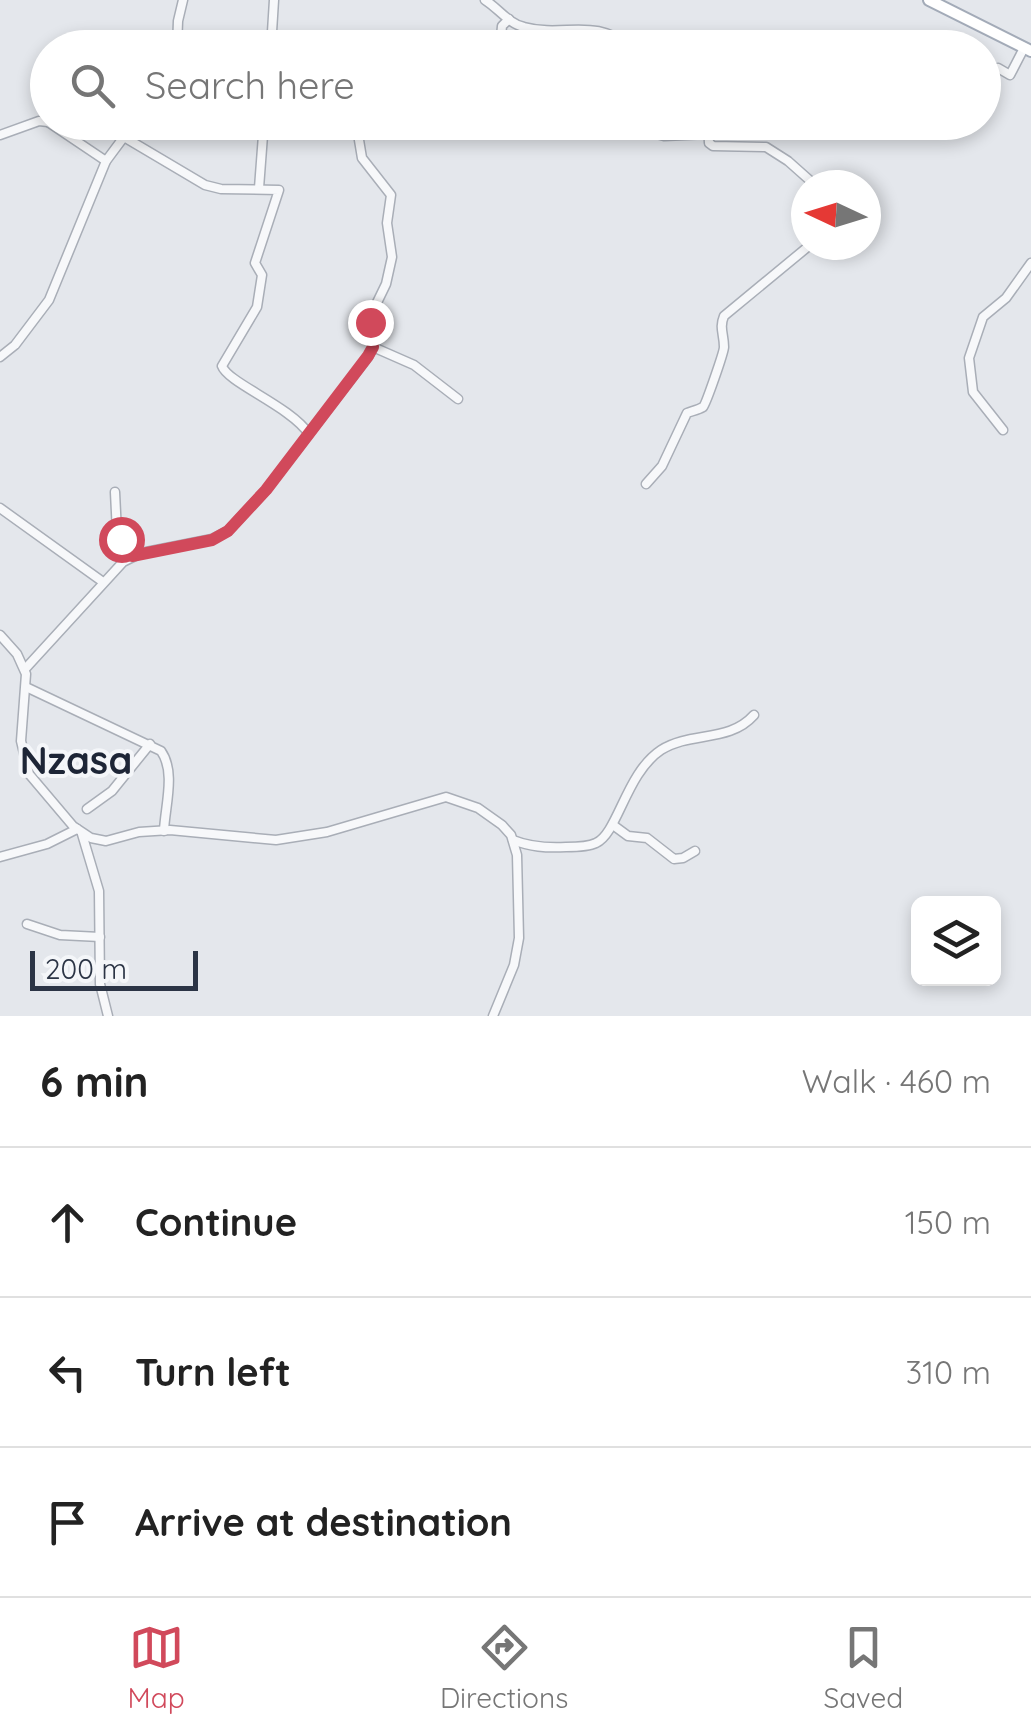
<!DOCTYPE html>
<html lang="en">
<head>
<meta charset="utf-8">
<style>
	:root { --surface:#fff; --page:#f6f6f6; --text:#222; --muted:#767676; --line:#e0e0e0; --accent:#d1495b }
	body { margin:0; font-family:Quicksand,sans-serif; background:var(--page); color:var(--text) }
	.controls { position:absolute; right:30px; bottom:30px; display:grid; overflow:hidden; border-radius:15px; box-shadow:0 5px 15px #0003 }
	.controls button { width:90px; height:90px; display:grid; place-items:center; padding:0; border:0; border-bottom:2px solid var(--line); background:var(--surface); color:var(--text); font:50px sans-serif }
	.compass { position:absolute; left:791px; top:170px; width:90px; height:90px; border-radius:50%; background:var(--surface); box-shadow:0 5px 15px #0003; rotate:274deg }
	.scale { position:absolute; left:30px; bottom:25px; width:168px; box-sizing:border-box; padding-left:10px; border:5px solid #2b3445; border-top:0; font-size:28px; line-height:35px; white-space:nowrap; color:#2b3445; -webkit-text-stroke:8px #f4f6f9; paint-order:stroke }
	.stop { position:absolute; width:30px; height:30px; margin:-22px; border:8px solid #d1495b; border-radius:50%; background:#fff }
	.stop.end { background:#d1495b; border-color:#fff; box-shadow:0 2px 10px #0008 }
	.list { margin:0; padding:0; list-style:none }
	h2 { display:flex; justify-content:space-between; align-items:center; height:130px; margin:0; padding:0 40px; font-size:42px }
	h2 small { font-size:32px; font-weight:400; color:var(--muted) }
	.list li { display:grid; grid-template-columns:65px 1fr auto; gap:30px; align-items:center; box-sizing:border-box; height:150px; padding:0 40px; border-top:2px solid var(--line) }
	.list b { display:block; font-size:38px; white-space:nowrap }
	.list em { font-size:32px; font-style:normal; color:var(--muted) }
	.icon { flex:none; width:55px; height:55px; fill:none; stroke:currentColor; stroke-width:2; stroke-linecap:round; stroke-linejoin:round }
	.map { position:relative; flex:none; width:1031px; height:1016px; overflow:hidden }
	.search { position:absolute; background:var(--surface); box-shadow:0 5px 15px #0003; left:30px; right:30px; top:30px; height:110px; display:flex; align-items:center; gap:25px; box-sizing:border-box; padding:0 35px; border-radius:55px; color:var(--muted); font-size:38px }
	.sheet { height:580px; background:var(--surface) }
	nav { display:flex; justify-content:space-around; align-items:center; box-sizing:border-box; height:140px; border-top:2px solid var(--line); background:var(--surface); font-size:28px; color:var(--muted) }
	nav a { display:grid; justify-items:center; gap:5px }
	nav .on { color:var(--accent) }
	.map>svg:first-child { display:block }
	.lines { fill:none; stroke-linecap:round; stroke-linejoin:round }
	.minor-casing { stroke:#a9aeb7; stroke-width:11 }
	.major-casing { stroke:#a3abb8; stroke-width:14 }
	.minor { stroke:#f7f8fa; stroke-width:8 }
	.major { stroke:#fff; stroke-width:10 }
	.route { stroke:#d1495b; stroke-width:12 }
	.labels { text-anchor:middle; stroke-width:8; stroke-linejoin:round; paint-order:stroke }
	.quarter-label { font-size:38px; font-weight:bold; fill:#1d2536; stroke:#f4f6f9 }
</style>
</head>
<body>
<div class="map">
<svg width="1031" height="1016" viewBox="0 0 1031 1016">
	<rect width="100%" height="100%" fill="#e4e7ec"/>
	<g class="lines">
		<defs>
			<g id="minor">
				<path d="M 485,0 C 498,8 509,24 524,27 C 566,38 593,16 632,48"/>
				<path d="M 177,48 L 178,21 L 183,0"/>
				<path d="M 271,48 L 274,0"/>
				<path d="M 500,48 L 502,26 L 509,19"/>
				<path d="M 998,68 L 1010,75 L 1024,48"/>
				<path d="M 48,122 L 106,161"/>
				<path d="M 586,122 L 630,127 L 664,136 L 708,134"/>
				<path d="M 708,122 L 709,143 L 713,146 L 766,147 L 788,161 L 815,185"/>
				<path d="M 0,135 L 39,121 L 48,122"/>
				<path d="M 124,137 L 205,185 L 221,189 L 279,190 L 255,263 L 262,275 L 257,307 L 222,366 C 228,383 290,406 309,434"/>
				<path d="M 259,188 L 264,122"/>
				<path d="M 373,347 L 414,365 L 458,399"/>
				<path d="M 0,357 L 15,345 L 49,300 L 106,161 L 135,122"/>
				<path d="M 1003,430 L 973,392 L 969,358 L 983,317 L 1006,298 L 1031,263"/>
				<path d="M 646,484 L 662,466 L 687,413 C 692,411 698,410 703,407 C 706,404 724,352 724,347 C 724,334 719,328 724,316 L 810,245"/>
				<path d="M 115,492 L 117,533 L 131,556"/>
				<path d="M 0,508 L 103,582"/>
				<path d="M 0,635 L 17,654 L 26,674 L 21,741 L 29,774 L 73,826 L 91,838 L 106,841 L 139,832 L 170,830 L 276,840 L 327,832 L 446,797 L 478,808 L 502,825 L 511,835 L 517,855 L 519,938 L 514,965 L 493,1016"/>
				<path d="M 25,669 L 123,562 L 141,553 L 212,539 L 228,531 L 266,490 L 368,357 L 373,347 L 371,315 L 386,284 L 392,257 L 387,223 L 391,195 L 362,158 L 356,122"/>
				<path d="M 26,687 L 161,751 C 176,772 165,806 164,831"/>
				<path d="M 87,809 L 112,791 L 150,744"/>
				<path d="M 613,825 L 628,836 L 647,838 L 674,859 L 683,858 L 695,851"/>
				<path d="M 82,834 L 99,891 L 100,984 L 108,1016"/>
				<path d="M 513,840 C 530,847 546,848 566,847 C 575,847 588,847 596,843 C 618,833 626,773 661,750 C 691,731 729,743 754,715"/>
				<path d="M 0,857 L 47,844 L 77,829"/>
				<path d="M 27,924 L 60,935 L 100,937"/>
			</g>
			<path id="major" d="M 929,0 L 1031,51"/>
		</defs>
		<use href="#minor" class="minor-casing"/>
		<use href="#major" class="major-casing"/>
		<use href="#minor" class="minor"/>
		<use href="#major" class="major"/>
	</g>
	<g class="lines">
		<path class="route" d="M 121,539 L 132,556 L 212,540 L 228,531 L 266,490 L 368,356 L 373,347 L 370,322"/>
	</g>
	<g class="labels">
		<g class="quarter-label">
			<text x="76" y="774">Nzasa</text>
		</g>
	</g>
</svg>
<div class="controls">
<button><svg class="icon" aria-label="layers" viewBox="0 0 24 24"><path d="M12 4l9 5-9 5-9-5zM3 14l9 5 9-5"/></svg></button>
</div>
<svg class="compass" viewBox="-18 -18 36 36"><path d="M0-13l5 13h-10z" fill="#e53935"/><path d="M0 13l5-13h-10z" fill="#767676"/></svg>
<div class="scale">200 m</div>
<div class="stop" style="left:121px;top:539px"></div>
<div class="stop end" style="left:370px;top:322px"></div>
<div class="search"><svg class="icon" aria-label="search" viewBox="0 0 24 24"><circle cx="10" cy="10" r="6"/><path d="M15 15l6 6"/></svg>Search here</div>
</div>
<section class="sheet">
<h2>6 min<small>Walk · 460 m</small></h2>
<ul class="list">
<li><svg class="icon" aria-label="ahead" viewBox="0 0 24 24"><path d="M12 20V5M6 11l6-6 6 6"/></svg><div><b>Continue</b></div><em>150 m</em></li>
<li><svg class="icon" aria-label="left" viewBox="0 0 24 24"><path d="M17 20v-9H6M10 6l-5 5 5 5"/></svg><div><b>Turn left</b></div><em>310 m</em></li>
<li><svg class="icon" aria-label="arrive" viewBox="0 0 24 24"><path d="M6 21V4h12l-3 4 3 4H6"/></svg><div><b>Arrive at destination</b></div></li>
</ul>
</section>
<nav>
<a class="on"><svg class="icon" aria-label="map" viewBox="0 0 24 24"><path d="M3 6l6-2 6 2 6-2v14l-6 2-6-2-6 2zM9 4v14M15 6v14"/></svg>Map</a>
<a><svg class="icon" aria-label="directions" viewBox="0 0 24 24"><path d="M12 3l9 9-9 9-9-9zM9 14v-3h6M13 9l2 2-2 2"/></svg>Directions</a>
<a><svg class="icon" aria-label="saved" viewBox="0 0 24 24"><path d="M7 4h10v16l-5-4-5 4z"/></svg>Saved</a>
</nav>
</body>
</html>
